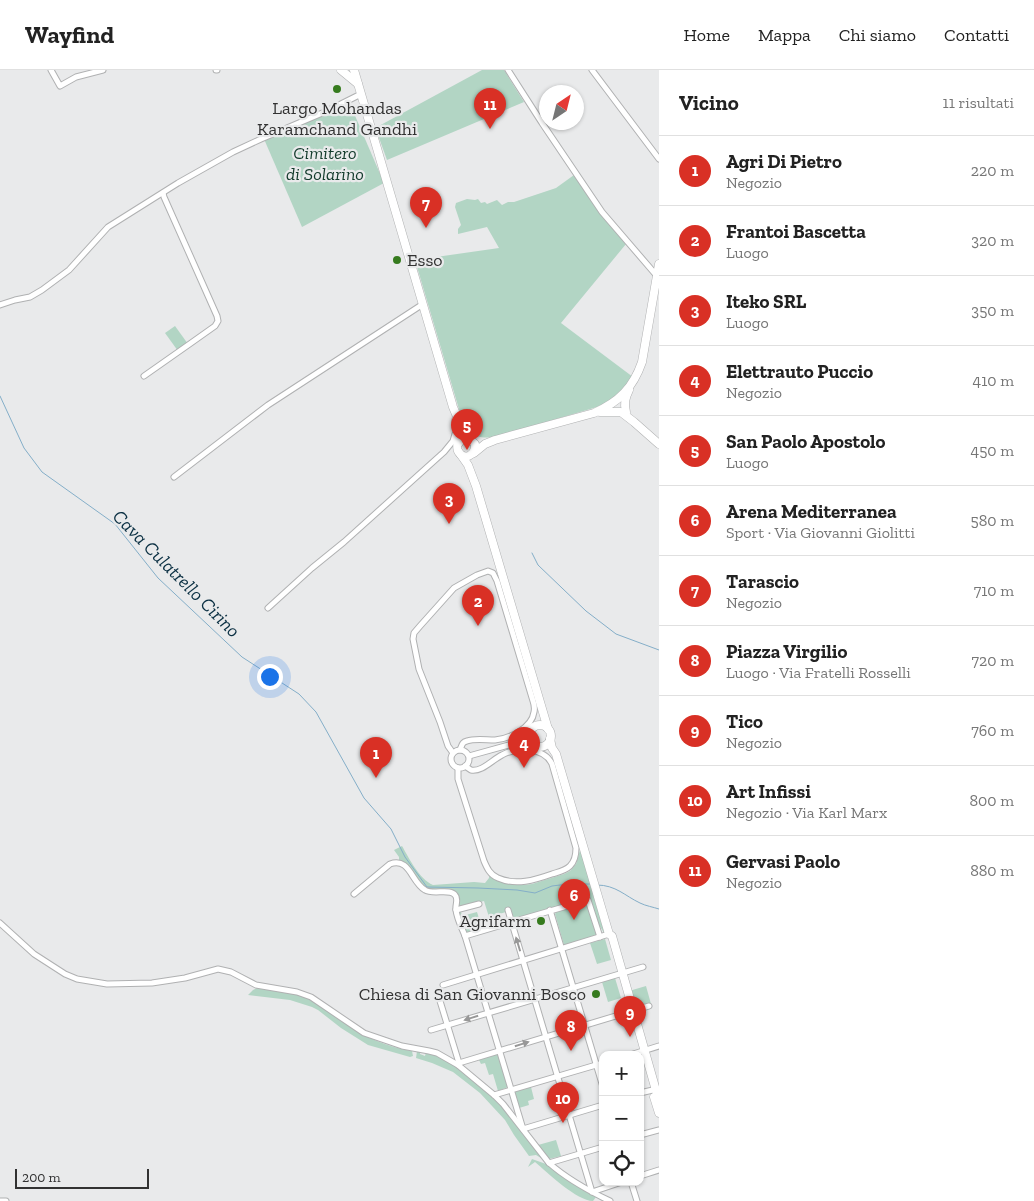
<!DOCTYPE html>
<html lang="it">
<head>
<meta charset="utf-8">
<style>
	:root { --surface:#fff; --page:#f2f2f2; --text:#222; --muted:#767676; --line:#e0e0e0; --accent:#d93025 }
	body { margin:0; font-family:"Zilla Slab",serif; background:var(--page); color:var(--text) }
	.controls { position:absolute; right:15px; bottom:15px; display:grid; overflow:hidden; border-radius:10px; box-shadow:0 1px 4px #0004 }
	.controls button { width:45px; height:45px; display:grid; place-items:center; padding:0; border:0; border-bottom:1px solid var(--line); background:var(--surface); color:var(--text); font:25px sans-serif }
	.compass { position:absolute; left:539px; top:15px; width:45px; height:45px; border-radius:50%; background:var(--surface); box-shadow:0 1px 4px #0004; rotate:35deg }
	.scale { position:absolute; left:15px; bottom:12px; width:134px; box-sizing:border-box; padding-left:5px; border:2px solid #323232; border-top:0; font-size:14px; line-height:18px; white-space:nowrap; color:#323232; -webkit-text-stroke:4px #e9eaeb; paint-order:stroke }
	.you { position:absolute; left:269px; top:606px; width:18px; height:18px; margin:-12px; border:4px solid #fff; border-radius:50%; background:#1a73e8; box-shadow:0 0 0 8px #1a73e833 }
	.badge { display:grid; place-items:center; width:32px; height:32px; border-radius:50%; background:var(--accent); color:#fff; font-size:16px; font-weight:700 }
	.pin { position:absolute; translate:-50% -41px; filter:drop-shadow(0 1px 2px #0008) }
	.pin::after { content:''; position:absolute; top:26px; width:18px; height:15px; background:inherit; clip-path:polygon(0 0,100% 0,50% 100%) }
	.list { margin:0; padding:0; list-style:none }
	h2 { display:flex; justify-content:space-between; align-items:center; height:65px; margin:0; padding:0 20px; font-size:21px }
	h2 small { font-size:16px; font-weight:400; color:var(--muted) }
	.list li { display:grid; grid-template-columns:32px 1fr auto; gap:15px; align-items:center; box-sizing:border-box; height:70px; padding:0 20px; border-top:1px solid var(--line) }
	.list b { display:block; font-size:19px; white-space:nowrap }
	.list p { margin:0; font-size:16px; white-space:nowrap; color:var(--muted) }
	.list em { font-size:16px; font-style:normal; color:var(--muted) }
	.icon { flex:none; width:28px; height:28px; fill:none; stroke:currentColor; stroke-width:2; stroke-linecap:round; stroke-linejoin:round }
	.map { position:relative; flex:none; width:659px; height:1131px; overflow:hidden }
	header { display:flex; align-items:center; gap:30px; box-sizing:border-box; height:70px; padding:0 25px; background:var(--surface); border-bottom:1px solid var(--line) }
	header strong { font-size:24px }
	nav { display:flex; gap:28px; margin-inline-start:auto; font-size:18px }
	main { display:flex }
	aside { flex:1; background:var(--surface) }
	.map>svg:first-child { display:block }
	.green { fill:#b2d5c4 }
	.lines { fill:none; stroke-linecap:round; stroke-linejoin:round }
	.stream { stroke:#84aec8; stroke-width:1 }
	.street-casing { stroke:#b0b1b2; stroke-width:7 }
	.secondary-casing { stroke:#b0b1b2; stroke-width:9 }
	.street { stroke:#fff; stroke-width:5 }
	.secondary { stroke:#fff; stroke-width:8 }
	.oneway { fill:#989898 }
	.poi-dot { fill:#367b1e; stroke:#e9eaeb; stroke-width:2 }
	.labels { text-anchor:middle; stroke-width:4.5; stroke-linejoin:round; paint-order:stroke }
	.poi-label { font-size:18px; fill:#323232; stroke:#e9eaeb; text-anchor:end }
	.park-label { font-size:18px; font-style:italic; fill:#133b2c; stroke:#e9eaeb }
	.water-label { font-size:19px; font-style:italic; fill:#0a2f42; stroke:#e9eaeb }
</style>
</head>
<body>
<header>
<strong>Wayfind</strong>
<nav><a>Home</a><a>Mappa</a><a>Chi siamo</a><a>Contatti</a></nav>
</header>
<main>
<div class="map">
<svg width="659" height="1131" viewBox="0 0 659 1131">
	<rect width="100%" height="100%" fill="#e9eaeb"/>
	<g class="green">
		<path d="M 482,0 L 504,0 L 524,32 L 387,90 L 378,65 L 382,61 L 380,58 L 377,57 Z"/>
		<path d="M 350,34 L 384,113 L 302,157 L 264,69 Z"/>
		<path d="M 574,105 L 599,142 L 626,174 L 561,253 L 633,307 C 621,321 614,329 597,337 L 495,367 C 474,369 469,365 461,346 L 415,190 L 499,178 L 487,157 L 458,164 L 458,159 L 461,155 L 455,137 L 456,133 L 467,129 L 475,130 L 478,129 L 481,133 L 485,132 L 487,134 L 497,130 L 502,135 L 508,132 L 514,132 L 556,118 Z"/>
		<path d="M 175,256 L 188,274 L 178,281 L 165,263 Z"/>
		<path d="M 402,776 C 409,788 419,809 433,815 L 474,812 L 485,813 L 489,808 L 489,806 L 504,813 L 523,815 L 532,814 L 564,804 L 570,801 L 576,794 L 580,780 L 582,780 L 607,862 L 604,863 L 596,850 L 589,828 L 513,849 L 511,840 L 505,838 L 506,842 L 489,847 L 484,831 L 457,838 L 458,826 C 448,824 432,824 423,817 C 414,810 411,796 399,791 L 399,787 L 394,780 Z"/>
		<path d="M 587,834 L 597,865 L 564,875 L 555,844 L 556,842 Z"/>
		<path d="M 459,842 L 461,842 L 462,846 L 477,842 L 482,858 L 466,863 Z"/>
		<path d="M 605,869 L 611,890 L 597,894 L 590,873 Z"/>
		<path d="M 615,908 L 621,928 L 608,932 L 602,912 Z"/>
		<path d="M 646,916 L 651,934 L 634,938 L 635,933 L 632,931 L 629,921 Z"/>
		<path d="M 257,918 C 272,920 294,922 307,927 C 320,933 330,943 342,951 C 362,966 387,977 412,981 L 413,986 L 410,987 L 368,975 L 341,958 L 318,940 L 312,937 L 290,930 L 248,925 L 253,920 Z"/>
		<path d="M 417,981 L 420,981 L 420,984 L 425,986 L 426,982 L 443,988 L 455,995 L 503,1036 L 546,1091 L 536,1085 L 529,1086 L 514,1065 L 505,1050 L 480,1023 L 453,1002 L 432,993 L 416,988 Z"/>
		<path d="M 498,984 L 508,1017 L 498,1021 L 493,1004 L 489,1005 L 485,993 L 481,994 L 479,990 L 469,993 Z"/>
		<path d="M 531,1017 L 534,1029 L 528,1031 L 529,1035 L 519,1038 L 514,1021 Z"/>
		<path d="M 556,1070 L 561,1086 L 549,1089 L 538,1075 Z"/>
		<path d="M 532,1089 L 546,1094 L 567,1109 L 596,1127 L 593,1131 C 577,1131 548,1103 535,1092 L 528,1097 Z"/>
	</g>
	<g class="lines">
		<g class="stream">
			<path d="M 0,326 L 24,378 L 42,402 L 115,454 L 158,508 L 242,587 L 299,624 L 316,642 L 364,728 L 391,759 L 405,787 L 427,817 L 478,818 L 517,820 L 535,823 L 552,816 L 568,814 L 590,814"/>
			<path d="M 532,483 L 538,495 L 586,541 L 616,564 L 659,580"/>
			<path d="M 597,815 C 616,815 625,826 640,833 C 646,836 653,837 659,839"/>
		</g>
		<defs>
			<g id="street">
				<path d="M 51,0 L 60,16 L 76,7 L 103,0"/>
				<path d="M 216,0 L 217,0"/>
				<path d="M 508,0 L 542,53 L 602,142 L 657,206"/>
				<path d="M 592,0 L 659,89"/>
				<path d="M 0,235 L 15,230 L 30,227 L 42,220 L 69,200 L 108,157 L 178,113 L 233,82 L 261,69 L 327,41 L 361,24"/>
				<path d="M 144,306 L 191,273 L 215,256 L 218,251 L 217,246 L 164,127 L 163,123"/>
				<path d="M 174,407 L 268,335 L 423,234"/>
				<path d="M 268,538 L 312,498 L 344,472 L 444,382 L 453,371 L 455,364"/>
				<path d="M 516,672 L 522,668 L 531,659"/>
				<circle cx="460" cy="689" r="9"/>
				<path d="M 453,683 L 448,676 L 440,652 L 419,599 L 413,569 L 414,563 L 420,556 L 454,518 L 477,505 L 488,501 L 493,503 L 497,511 L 533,631 C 534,634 535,638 534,642 C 532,658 509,669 495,670 C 486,670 475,668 467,671 C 462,672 462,675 460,680"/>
				<path d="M 469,686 L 516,673 L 524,672 L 532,673"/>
				<path d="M 458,698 L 458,709 L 484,791 C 487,798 490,805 498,808 C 516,816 535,810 552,804 C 558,802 565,801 570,796 C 575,791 576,785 576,778 L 552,694 C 544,677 517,677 502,685 C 492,690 482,702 471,700 L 465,696"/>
				<path d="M 354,824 L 390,794 C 410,787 411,812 425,820 C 433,825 450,818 455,825 C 459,829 455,835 456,840 C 457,849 462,858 465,866 L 523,1059 L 603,1035"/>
				<path d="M 456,840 L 479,834"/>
				<path d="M 508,840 L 592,1122 L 622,1112"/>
				<path d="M 550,840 L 603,1017"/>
				<path d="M 0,853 L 34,884 L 65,904 L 77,909 L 107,914 L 152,913 L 185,908 L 218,899 L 231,902 L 256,915 L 297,922 L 311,927 L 364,963 L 402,976 L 429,981 L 437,983 L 458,995 L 494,1025 L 503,1034 L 549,1093 C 567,1109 589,1121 610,1131"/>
				<path d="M 465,866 L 512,852 L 588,830 L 600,867"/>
				<path d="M 443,915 L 609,864"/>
				<path d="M 440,931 L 459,993 L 458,995"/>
				<path d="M 431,960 L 643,897"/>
				<path d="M 630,985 L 659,976"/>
				<path d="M 459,993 L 649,936"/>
				<path d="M 640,1023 L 657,1019"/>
				<path d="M 494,1025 L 603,993"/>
				<path d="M 640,1065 L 659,1060"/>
				<path d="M 549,1093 L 603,1077"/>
				<path d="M 640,1106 L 659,1100"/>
				<path d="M 631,1112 L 637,1131"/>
				<path d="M 0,1131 L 6,1131"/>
			</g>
			<g id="secondary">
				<path d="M 341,0 L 358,14"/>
				<path d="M 354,0 L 453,337 L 461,356 L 471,369"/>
				<path d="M 600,342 L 621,342 L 634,352 L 659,374"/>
				<path d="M 626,342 C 624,333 625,328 629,320"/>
				<path d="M 456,350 C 456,355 458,360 458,366 C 458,370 456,377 458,381 C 464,392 476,385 475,374 L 470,369 L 463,368 L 458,374"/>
				<path d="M 474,383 L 485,374 L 495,370 L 594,343 C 619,332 633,318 642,292 L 659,194"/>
				<path d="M 461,385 L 468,395 L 476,416 L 548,659"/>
				<circle cx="540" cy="666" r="11"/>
				<path d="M 550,669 L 552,678 L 556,684 L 609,864 L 612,866 L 659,1031"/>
				<path d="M 654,1027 L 659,1043"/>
			</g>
		</defs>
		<use href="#street" class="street-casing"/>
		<use href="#secondary" class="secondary-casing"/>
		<use href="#street" class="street"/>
		<use href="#secondary" class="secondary"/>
	</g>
	<defs><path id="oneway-solid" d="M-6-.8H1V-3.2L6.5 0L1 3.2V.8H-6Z" transform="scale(1.25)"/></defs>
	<g class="oneway">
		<use href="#oneway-solid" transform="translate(518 874) rotate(-107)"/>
		<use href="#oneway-solid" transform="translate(471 948) rotate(163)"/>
		<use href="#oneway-solid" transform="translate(522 974) rotate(-17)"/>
	</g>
	<g class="poi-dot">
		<circle cx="337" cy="19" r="5"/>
		<circle cx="397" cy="190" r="5"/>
		<circle cx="541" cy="851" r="5"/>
		<circle cx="596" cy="924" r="5"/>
	</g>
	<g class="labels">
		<g class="poi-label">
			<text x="337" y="44" text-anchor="middle">Largo Mohandas<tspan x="337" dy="21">Karamchand Gandhi</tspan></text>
			<text x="407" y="196" text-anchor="start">Esso</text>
			<text x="531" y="857">Agrifarm</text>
			<text x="586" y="930">Chiesa di San Giovanni Bosco</text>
		</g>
		<g class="park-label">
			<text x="325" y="89">Cimitero<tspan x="325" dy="21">di Solarino</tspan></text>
		</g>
		<g class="water-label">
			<text transform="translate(177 503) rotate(45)" y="7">Cava Culatrello Cirino</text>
		</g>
	</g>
</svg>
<div class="controls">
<button>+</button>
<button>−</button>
<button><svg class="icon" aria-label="locate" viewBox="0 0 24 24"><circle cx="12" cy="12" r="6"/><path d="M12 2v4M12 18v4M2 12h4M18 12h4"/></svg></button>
</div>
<svg class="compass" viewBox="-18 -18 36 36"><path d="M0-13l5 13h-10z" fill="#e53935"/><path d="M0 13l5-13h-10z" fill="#767676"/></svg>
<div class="scale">200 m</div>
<div class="you"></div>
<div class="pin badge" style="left:376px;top:708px">1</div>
<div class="pin badge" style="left:478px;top:556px">2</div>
<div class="pin badge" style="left:449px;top:454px">3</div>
<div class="pin badge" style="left:524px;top:698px">4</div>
<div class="pin badge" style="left:467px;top:380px">5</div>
<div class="pin badge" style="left:574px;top:850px">6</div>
<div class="pin badge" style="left:426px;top:158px">7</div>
<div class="pin badge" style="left:571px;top:981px">8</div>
<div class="pin badge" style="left:630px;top:967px">9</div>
<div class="pin badge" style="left:563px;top:1053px">10</div>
<div class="pin badge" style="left:490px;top:59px">11</div>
</div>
<aside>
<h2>Vicino<small>11 risultati</small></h2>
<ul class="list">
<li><span class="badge">1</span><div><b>Agri Di Pietro</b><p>Negozio</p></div><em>220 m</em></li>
<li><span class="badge">2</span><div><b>Frantoi Bascetta</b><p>Luogo</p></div><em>320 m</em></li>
<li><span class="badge">3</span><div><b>Iteko SRL</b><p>Luogo</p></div><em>350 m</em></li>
<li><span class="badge">4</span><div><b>Elettrauto Puccio</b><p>Negozio</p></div><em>410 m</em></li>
<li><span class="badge">5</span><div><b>San Paolo Apostolo</b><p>Luogo</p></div><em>450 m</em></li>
<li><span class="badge">6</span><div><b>Arena Mediterranea</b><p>Sport · Via Giovanni Giolitti</p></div><em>580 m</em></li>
<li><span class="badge">7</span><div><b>Tarascio</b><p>Negozio</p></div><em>710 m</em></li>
<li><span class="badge">8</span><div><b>Piazza Virgilio</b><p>Luogo · Via Fratelli Rosselli</p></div><em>720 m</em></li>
<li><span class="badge">9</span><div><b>Tico</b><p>Negozio</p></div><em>760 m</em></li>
<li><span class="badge">10</span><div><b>Art Infissi</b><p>Negozio · Via Karl Marx</p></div><em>800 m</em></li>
<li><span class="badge">11</span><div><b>Gervasi Paolo</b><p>Negozio</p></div><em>880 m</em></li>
</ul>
</aside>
</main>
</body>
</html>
